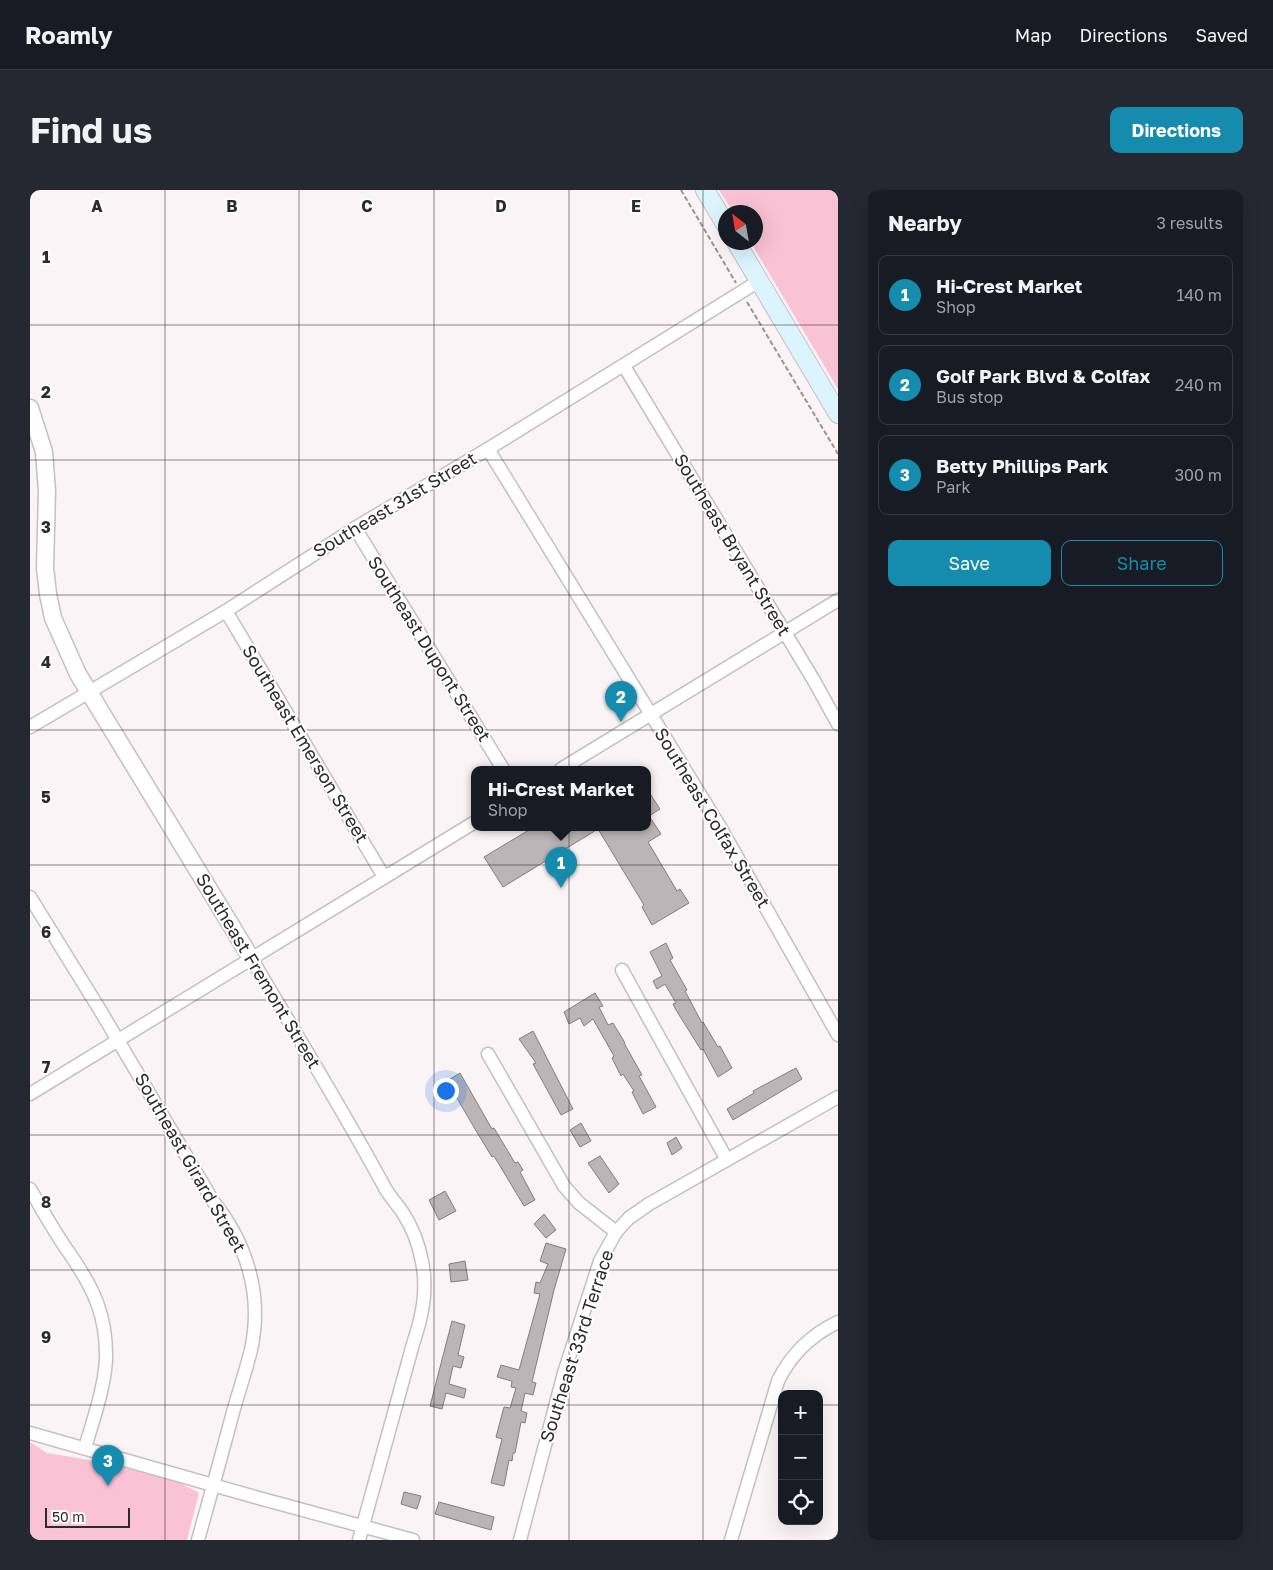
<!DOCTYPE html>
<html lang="en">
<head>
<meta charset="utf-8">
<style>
	:root { --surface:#171b24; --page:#242831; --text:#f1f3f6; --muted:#9ea1a6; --line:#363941; --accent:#158bae }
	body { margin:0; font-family:"Golos Text",sans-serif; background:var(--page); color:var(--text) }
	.controls { position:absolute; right:15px; bottom:15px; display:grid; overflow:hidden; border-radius:10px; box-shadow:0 5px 20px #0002 }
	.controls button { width:45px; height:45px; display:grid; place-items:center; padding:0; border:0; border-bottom:1px solid var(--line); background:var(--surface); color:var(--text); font:25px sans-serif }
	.compass { position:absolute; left:688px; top:15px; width:45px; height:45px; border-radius:50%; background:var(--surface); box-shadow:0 5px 20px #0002; rotate:329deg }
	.scale { position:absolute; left:15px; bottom:12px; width:85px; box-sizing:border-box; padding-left:5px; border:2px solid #2c2a2b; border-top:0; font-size:14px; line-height:18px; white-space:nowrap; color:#2c2a2b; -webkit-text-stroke:4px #fff; paint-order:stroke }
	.you { position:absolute; left:415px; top:900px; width:18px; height:18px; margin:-12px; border:4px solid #fff; border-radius:50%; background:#1a73e8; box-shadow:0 0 0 8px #1a73e833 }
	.badge { display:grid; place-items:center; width:32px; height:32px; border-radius:50%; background:var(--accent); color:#fff; font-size:16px; font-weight:700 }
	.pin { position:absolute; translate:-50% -41px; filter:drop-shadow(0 1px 2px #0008) }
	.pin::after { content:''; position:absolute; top:26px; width:18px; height:15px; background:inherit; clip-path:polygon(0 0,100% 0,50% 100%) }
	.popup { position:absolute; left:441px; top:576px; width:180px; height:65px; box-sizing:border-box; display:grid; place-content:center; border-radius:10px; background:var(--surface); filter:drop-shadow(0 1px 4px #0005); font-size:16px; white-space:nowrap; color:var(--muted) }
	.popup b { font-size:19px; color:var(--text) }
	.popup::after { content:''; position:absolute; left:50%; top:100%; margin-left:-10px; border:10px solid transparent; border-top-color:var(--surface) }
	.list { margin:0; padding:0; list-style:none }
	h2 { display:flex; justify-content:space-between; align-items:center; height:65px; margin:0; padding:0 20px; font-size:21px }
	h2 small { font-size:16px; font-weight:400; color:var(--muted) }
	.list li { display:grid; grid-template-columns:32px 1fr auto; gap:15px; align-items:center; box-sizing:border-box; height:80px; margin:0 10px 10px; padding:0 10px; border:1px solid var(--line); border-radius:10px }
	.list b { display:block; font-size:19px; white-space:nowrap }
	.list p { margin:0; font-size:16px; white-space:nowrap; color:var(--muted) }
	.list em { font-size:16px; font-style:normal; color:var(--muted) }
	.actions { display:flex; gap:10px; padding:15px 20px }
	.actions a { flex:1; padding:11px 0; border:1px solid var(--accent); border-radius:10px; text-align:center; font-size:18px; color:var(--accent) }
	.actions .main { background:var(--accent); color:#fff }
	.icon { flex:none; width:28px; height:28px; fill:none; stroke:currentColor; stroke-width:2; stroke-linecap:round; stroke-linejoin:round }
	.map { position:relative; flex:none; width:808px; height:1350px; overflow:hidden; border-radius:10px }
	header { display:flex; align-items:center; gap:30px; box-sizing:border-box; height:70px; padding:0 25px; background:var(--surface); border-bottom:1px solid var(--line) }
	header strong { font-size:24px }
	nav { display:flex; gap:28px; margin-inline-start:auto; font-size:18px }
	.intro { display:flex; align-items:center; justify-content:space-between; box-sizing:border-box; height:120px; padding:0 30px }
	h1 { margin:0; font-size:35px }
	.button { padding:12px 22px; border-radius:10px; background:var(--accent); color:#fff; font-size:18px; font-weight:700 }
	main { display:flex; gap:30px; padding:0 30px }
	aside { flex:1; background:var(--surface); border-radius:10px; box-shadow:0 5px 20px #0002 }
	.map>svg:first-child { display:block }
	.green { fill:#fac2d5 }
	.building { fill:#bcb5b7; stroke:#837d7f }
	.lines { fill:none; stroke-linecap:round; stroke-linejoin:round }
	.minor-casing { stroke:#c5bfc1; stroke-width:15 }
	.tertiary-casing { stroke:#c5bfc1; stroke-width:19 }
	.secondary-casing { stroke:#c5bfc1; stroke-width:20 }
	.path { stroke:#989495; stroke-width:2; stroke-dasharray:5 2.5; stroke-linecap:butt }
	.minor { stroke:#fff; stroke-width:12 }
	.tertiary { stroke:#fff; stroke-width:16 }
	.secondary { stroke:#dbf4fe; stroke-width:18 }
	.grid { fill:none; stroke:#2c2a2b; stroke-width:1; stroke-opacity:0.55 }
	.labels { text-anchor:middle; stroke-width:4; stroke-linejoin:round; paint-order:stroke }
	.street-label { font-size:18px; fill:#2c2a2b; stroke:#fff }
	.grid-label { font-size:16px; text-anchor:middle; font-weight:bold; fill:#2c2a2b; stroke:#fff; stroke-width:4; stroke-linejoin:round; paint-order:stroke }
</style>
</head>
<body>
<header>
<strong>Roamly</strong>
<nav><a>Map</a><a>Directions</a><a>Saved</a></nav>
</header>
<div class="intro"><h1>Find us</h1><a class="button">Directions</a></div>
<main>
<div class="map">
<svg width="808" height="1350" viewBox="0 0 808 1350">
	<rect width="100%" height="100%" fill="#faf4f6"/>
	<g class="green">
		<path d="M 689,0 L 808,0 L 808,199 L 721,53 L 726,52 L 726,22 L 703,22 Z"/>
		<path d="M 0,1252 L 17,1263 L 65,1271 L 142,1289 L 169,1303 L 157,1350 L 0,1350 Z"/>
	</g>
	<g class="building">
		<path d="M 617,599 L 630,619 L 619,626 L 631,644 L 618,652 L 647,701 L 650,699 L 659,713 L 622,735 L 612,717 L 614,715 L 568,639 L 473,697 L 454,667 L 504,637 L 617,637 Z"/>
		<path d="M 636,753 L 643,768 L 640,770 L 657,800 L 655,801 L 672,833 L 673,832 L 688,857 L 690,856 L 702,878 L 688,887 L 673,859 L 671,860 L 646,820 L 643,814 L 646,813 L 635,794 L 627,799 L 623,791 L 632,786 L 620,762 Z"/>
		<path d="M 565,803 L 573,816 L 569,817 L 578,835 L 583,833 L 595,853 L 594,853 L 612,885 L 609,886 L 626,917 L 613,924 L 602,902 L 604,901 L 593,884 L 591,886 L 582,868 L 584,866 L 563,829 L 554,836 L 550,828 L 539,834 L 534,822 Z"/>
		<path d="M 503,841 L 543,919 L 531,925 L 503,874 L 506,873 L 489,849 Z"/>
		<path d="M 766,878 L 772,889 L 703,930 L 697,919 L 724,903 L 723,901 Z"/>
		<path d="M 430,883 L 462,939 L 464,938 L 485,973 L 488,972 L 493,980 L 490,982 L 505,1010 L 494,1016 L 464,966 L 462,967 L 445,939 L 417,891 Z"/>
		<path d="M 551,933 L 561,951 L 550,957 L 540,940 Z"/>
		<path d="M 646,947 L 652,958 L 642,965 L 637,953 Z"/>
		<path d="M 570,966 L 589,994 L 579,1003 L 558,973 Z"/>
		<path d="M 415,1001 L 426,1021 L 409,1030 L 399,1010 Z"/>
		<path d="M 514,1024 L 526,1040 L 516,1048 L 504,1034 Z"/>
		<path d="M 516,1053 L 536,1059 L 524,1100 L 502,1192 L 506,1193 L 503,1205 L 495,1203 L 491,1221 L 497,1223 L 495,1233 L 491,1232 L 485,1263 L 483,1263 L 482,1271 L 479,1270 L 474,1296 L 461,1293 L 472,1249 L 466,1247 L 474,1217 L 480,1218 L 486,1198 L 481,1197 L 482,1191 L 467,1187 L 471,1175 L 489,1180 L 510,1104 L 504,1103 L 506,1092 L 510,1093 L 518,1074 L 510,1071 Z"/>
		<path d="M 435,1071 L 438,1090 L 421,1092 L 419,1074 Z"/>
		<path d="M 422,1131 L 435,1135 L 428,1165 L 434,1167 L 431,1178 L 423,1176 L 419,1194 L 436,1199 L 434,1208 L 416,1203 L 412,1219 L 400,1216 Z"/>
		<path d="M 374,1302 L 391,1306 L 387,1319 L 371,1314 Z"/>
		<path d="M 409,1312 L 464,1327 L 461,1340 L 405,1324 Z"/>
	</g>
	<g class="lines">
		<defs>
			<g id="minor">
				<path d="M 594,176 L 783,489 L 808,534"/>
				<path d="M 458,259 L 690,637 L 808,845"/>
				<path d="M 325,338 L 473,579"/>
				<path d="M 196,421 L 354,687"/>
				<path d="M 0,537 L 196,421 L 325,338 L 458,259 L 729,91"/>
				<path d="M 531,579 L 808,410"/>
				<path d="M 0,707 L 70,820 L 183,1011 C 217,1054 233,1105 221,1160 C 216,1180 209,1201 203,1222 C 192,1264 180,1307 168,1350"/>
				<path d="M 221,768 C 266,844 313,920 355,998 C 360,1007 367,1014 373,1023 C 382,1037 389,1055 392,1072 C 398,1101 392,1127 383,1154 L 329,1350"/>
				<path d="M 592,780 L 697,970"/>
				<path d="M 458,864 L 534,996 L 549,1013 L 586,1042"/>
				<path d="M 0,904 L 445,632"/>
				<path d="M 0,999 C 13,1021 25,1043 40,1064 C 64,1099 77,1126 76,1170 C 74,1200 63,1230 55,1258"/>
				<path d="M 0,1243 L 225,1307 L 383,1350"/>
				<path d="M 490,1350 L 534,1183 L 570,1071 L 586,1042 L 599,1028 L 619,1014 L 808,907"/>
				<path d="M 701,1350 L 748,1191 C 761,1164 781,1145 808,1132"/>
			</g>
			<path id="tertiary" d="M 0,218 L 14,262 L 17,301 L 15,378 L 18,404 L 23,428 L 48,484 L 221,768"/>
			<g id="secondary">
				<path d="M 675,0 L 696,35"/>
				<path d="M 706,52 L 808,224"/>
			</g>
		</defs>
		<use href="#minor" class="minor-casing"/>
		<use href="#tertiary" class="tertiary-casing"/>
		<use href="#secondary" class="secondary-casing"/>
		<g class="path">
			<path d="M 651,0 L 706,93"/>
			<path d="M 717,112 L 808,264"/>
		</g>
		<use href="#minor" class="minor"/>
		<use href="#tertiary" class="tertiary"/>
		<use href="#secondary" class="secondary"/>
	</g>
	<path class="grid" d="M 135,0 L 135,1350M 269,0 L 269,1350M 404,0 L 404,1350M 539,0 L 539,1350M 673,0 L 673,1350M 0,135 L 808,135M 0,270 L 808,270M 0,405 L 808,405M 0,540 L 808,540M 0,675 L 808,675M 0,810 L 808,810M 0,945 L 808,945M 0,1080 L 808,1080M 0,1215 L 752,1215M 789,1215 L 808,1215"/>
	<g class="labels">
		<g class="street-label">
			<text transform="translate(365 315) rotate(-31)" y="6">Southeast 31st Street</text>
			<text transform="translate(702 355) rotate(59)" y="6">Southeast Bryant Street</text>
			<text transform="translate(399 459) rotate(58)" y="6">Southeast Dupont Street</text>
			<text transform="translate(275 554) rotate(59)" y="6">Southeast Emerson Street</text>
			<text transform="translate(682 628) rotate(59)" y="6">Southeast Colfax Street</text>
			<text transform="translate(228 781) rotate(59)" y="6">Southeast Fremont Street</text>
			<text transform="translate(160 973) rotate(60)" y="6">Southeast Girard Street</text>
			<text transform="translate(547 1156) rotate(-72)" y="6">Southeast 33rd Terrace</text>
		</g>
	</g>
	<g class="grid-label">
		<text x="67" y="22">A</text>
		<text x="202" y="22">B</text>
		<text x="337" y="22">C</text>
		<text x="471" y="22">D</text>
		<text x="606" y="22">E</text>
		<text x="16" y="73">1</text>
		<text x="16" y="208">2</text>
		<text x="16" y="343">3</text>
		<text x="16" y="478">4</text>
		<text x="16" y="613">5</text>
		<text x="16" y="748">6</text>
		<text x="16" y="883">7</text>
		<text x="16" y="1018">8</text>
		<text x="16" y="1153">9</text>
	</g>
</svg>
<div class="controls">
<button>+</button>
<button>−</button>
<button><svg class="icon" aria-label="locate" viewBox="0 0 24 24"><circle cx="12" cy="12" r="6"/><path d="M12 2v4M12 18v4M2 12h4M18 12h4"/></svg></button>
</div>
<svg class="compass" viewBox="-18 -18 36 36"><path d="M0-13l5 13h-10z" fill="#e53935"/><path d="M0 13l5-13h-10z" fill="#9ea1a6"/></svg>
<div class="scale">50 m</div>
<div class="you"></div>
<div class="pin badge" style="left:531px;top:698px">1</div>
<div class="popup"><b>Hi-Crest Market</b>Shop</div>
<div class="pin badge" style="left:591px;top:532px">2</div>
<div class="pin badge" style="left:78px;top:1296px">3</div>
</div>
<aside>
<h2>Nearby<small>3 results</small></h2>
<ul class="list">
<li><span class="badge">1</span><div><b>Hi-Crest Market</b><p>Shop</p></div><em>140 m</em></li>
<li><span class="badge">2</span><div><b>Golf Park Blvd &amp; Colfax</b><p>Bus stop</p></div><em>240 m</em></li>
<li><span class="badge">3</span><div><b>Betty Phillips Park</b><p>Park</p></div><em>300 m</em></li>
</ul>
<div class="actions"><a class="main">Save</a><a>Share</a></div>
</aside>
</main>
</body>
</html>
